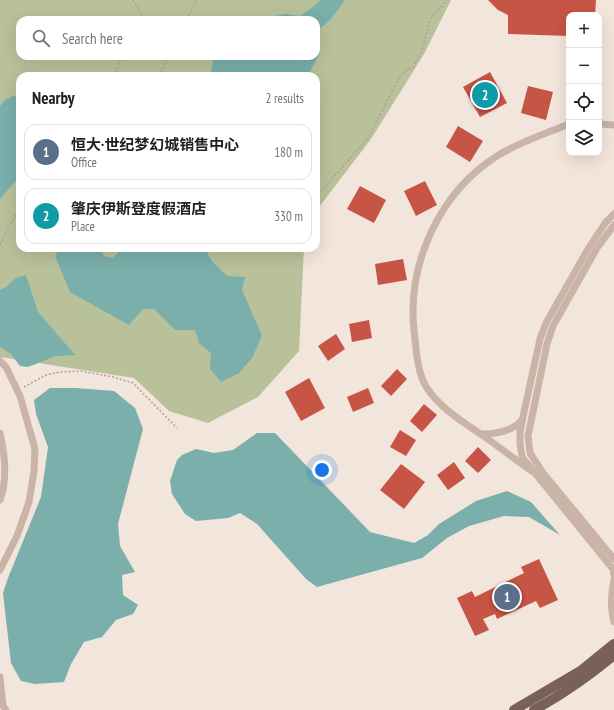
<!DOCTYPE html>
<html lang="en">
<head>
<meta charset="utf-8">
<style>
	:root { --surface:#fff; --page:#f2f2f2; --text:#202124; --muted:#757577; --line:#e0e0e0; --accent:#1d5855 }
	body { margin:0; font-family:"PT Sans Narrow","Noto Sans SC",sans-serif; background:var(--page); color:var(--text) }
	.controls { position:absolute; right:12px; top:12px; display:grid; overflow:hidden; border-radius:8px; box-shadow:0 4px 16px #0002 }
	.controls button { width:36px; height:36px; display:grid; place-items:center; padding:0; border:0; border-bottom:1px solid var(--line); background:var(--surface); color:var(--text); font:20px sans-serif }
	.you { position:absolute; left:322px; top:470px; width:14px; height:14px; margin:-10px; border:3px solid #fff; border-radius:50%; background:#1a73e8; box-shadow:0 0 0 6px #1a73e833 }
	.badge { display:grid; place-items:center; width:26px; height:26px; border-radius:50%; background:var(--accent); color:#fff; font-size:13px; font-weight:700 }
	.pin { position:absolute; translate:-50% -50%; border:2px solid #fff; box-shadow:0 1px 4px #0006 }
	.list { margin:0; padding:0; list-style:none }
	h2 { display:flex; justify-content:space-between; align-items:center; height:52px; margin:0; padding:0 16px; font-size:17px }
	h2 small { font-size:13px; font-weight:400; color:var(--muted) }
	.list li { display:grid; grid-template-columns:26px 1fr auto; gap:12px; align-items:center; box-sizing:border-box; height:56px; margin:0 8px 8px; padding:0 8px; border:1px solid var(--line); border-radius:12px }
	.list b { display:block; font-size:15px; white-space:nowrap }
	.list p { margin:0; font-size:13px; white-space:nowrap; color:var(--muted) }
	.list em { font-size:13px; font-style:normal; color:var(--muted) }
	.icon { flex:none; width:22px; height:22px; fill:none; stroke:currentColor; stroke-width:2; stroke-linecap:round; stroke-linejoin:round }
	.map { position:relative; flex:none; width:614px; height:710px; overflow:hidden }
	.search { position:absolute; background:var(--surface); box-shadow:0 4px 16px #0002; left:16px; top:16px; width:304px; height:44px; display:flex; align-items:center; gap:10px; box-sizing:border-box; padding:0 14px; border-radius:12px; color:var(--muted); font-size:15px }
	.panel { position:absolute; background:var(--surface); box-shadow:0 4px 16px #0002; left:16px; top:72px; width:304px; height:180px; border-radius:12px }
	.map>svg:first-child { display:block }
	.green { fill:#b9c19b; fill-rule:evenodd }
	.water { fill:#7aafab }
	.building { fill:#c65546 }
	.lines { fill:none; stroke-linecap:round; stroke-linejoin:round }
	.path { stroke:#b69d92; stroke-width:1.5; stroke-dasharray:2 2; stroke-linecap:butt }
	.minor { stroke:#cab3a7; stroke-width:7 }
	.primary { stroke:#796059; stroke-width:10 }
</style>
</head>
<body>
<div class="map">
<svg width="614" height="710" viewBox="0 0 614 710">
	<rect width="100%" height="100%" fill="#f2e5dc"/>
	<path class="green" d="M 0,0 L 451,0 L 424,54 L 371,139 L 316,211 L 316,76 L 20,76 L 20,248 L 304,248 L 299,351 L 258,397 L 208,423 L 169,411 L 134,378 L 0,357 ZM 20,20 L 316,20 L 316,56 L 20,56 Z"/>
	<g class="water">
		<path d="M 320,0 L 345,0 L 331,19 L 316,32 L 316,20 L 265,20 L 267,18 L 285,14 L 300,16 L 314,6 Z"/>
		<path d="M 316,40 L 319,54 L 308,76 L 210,76 L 213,61 L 207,57 L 208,56 L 316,56 Z"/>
		<path d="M 13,96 L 20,97 L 20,176 L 0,199 L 0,106 L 5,100 Z"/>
		<path d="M 60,248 L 100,248 L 104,256 L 113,258 L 123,248 L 205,248 L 211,260 L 227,276 L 245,277 L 242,290 L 262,336 L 252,358 L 239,373 L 221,382 L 210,369 L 211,353 L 199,343 L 195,330 L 175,330 L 154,309 L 143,309 L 129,325 L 70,292 L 55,256 Z"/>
		<path d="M 26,275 L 38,312 L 75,355 L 56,356 L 28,367 L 20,366 L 11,354 L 0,347 L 0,290 L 6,287 L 16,278 Z"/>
		<path d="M 50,388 L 76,388 L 114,391 L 135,408 L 143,429 L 118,524 L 120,546 L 135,572 L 122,575 L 123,595 L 138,605 L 133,614 L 116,620 L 102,637 L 84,642 L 71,664 L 64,682 L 35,684 L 21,681 L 11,663 L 3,593 L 8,578 L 41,497 L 48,447 L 36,414 L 34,400 Z"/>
		<path d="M 257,433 L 275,433 L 370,532 L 414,543 L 428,535 L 439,524 L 476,501 L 507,491 L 531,502 L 560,535 L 529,517 L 504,516 L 469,526 L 447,538 L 422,558 L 317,587 L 306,579 L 257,524 L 240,513 L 228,518 L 196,521 L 185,514 L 172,494 L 170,481 L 177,460 L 182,455 L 196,449 L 214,453 L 233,450 Z"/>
	</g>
	<g class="building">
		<path d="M 488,0 L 596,0 L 595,15 L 569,15 L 569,36 L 508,34 L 508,15 L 498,10 Z"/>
		<path d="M 490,72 L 507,103 L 480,117 L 463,87 Z"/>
		<path d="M 528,86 L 553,92 L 546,120 L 521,113 Z"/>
		<path d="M 458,126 L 483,141 L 470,162 L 446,147 Z"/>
		<path d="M 425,181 L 437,205 L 416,216 L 404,191 Z"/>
		<path d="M 360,186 L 386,200 L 374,223 L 347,209 Z"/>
		<path d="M 403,259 L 407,280 L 378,285 L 375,264 Z"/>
		<path d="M 369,320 L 372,338 L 352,342 L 349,324 Z"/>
		<path d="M 336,334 L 345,349 L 328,361 L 318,346 Z"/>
		<path d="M 397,369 L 407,379 L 391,396 L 381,386 Z"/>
		<path d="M 309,378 L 325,408 L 301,421 L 285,392 Z"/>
		<path d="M 368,388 L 374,403 L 353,412 L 347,397 Z"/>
		<path d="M 424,404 L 437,415 L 422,432 L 410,421 Z"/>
		<path d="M 400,430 L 416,440 L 406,456 L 390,447 Z"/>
		<path d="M 478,447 L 491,460 L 478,473 L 465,461 Z"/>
		<path d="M 454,462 L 465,478 L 448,490 L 437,475 Z"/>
		<path d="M 401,464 L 425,482 L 404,509 L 380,490 Z"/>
		<path d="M 539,559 L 558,600 L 540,608 L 536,601 L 497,619 L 495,614 L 483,619 L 489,630 L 475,636 L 457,598 L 472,591 L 475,597 L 524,573 L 521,567 Z"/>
	</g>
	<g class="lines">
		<g class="path">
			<path d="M 133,0 L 141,13 L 142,20"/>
			<path d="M 187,20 L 196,0"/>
			<path d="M 114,76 L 121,58 L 124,56"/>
			<path d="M 160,76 L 168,56"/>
			<path d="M 316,197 L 369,137 L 400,75 L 414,66 L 422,51 L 429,23 L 435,12 L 442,6 L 446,0"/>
			<path d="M 0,245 L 20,206"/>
			<path d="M 234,248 L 241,251 L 257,248"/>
			<path d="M 24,387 L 46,375 L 60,372 L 81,371 L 113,377 L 133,383 L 177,428"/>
		</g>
		<g class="minor">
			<path d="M 599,124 L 614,125"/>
			<path d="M 614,214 L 606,222 L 588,249 L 546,323 L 540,339 L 524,412 L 520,432 L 520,444 L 522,457 L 613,569 L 614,575"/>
			<path d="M 614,225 L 597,248 L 553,326 L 547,344 L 528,436 L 530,453 L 543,473 L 614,559"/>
			<path d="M 0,361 L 6,367 L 20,396 L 35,449 L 34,471 L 29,502 L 17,536 L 0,570"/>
			<path d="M 0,433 C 5,455 8,479 0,500"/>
			<path d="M 481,434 C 495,434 512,432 522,420"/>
			<path d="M 533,472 C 516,460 499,447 482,435 C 462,421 441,409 427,388 C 417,374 416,347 414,330 C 407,263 440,192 497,156 C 519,142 545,134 569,124"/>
			<path d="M 614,580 C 611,594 610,608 614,622"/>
			<path d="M 0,677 L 3,706 L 6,710"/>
		</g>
		<g class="primary">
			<path d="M 514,710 L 582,670 L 614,644"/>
			<path d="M 534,710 C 563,694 589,676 614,655"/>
		</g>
	</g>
</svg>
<div class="controls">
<button>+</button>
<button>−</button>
<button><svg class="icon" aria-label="locate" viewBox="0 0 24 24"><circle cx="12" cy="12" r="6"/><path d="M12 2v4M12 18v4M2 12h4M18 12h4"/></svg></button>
<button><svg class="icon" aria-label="layers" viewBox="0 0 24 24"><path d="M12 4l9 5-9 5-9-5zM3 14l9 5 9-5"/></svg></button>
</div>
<div class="you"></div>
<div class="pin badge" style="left:507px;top:597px;background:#5c6f8a">1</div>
<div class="pin badge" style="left:485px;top:95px;background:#0f9aa8">2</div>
<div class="search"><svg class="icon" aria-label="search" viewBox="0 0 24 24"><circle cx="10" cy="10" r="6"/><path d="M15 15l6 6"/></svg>Search here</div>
<section class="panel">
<h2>Nearby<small>2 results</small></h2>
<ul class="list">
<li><span class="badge" style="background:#5c6f8a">1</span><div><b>恒大·世纪梦幻城销售中心</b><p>Office</p></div><em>180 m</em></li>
<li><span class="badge" style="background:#0f9aa8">2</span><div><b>肇庆伊斯登度假酒店</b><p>Place</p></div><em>330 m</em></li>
</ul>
</section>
</div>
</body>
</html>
